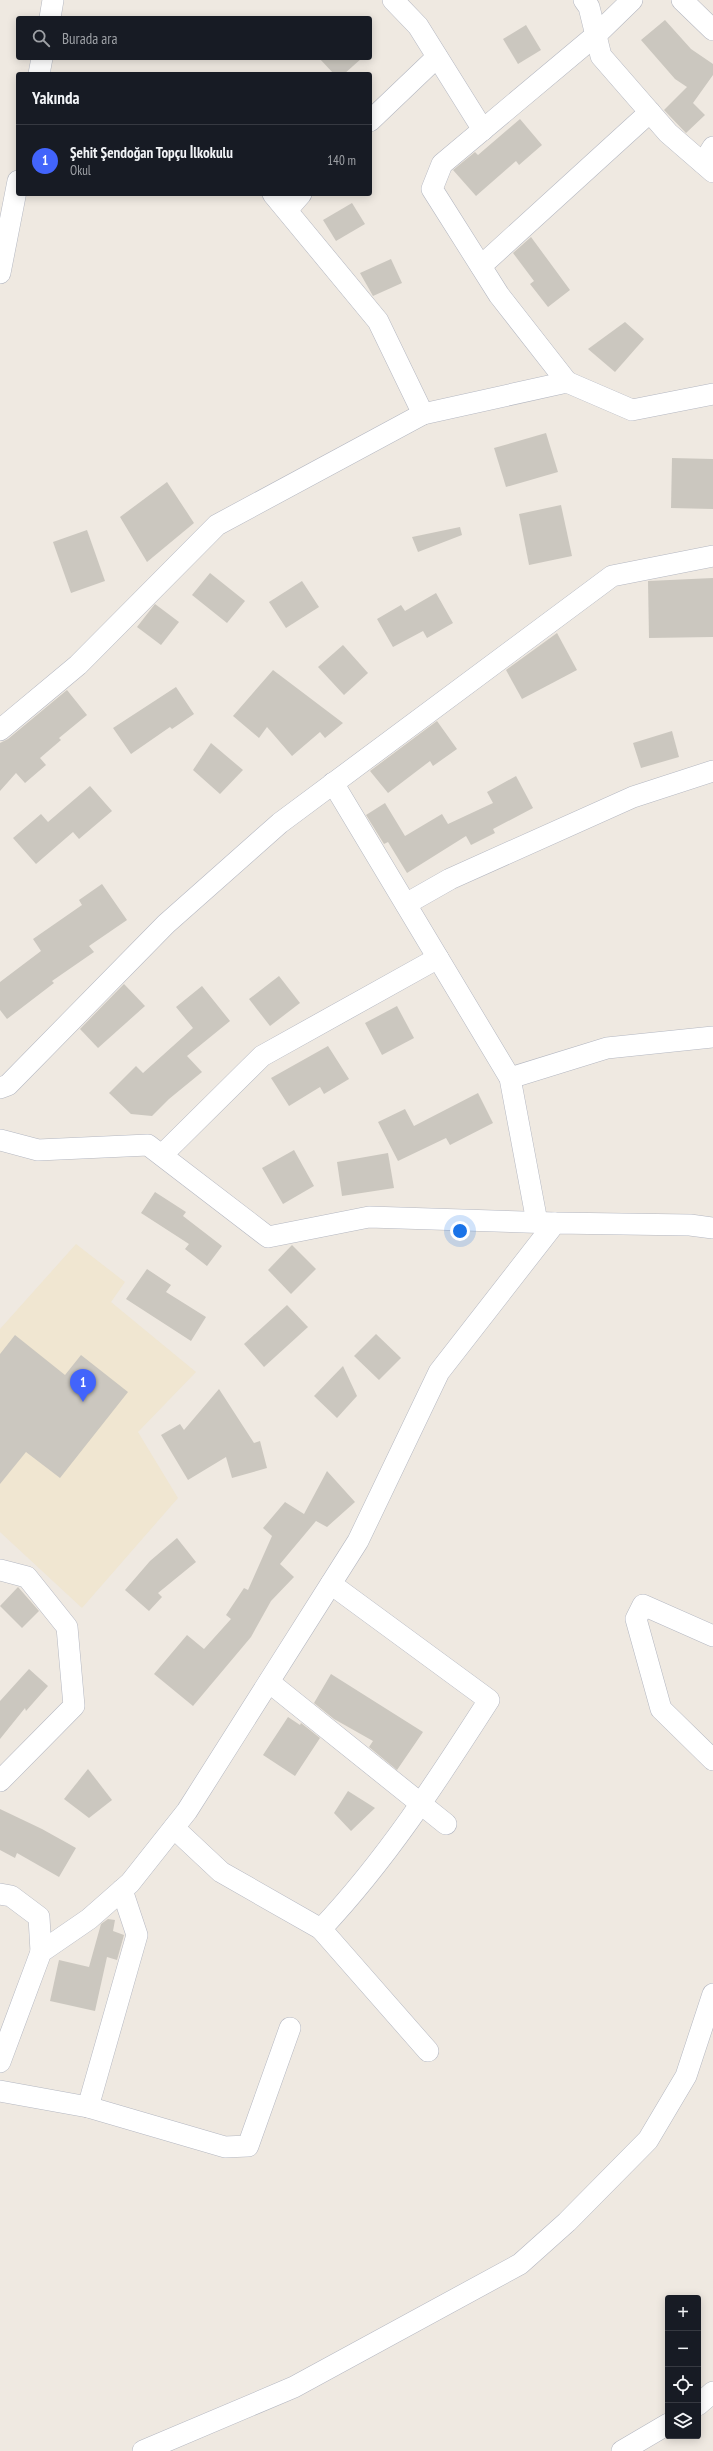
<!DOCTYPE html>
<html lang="tr">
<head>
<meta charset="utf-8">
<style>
	:root { --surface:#171b24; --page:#242831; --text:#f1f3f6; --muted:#9ea1a6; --line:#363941; --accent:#4264fb }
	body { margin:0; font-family:"PT Sans Narrow",sans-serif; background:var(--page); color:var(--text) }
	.controls { position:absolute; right:12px; bottom:12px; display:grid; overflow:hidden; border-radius:4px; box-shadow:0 2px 10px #0003 }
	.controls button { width:36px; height:36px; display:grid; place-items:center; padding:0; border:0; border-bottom:1px solid var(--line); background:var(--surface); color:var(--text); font:20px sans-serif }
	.you { position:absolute; left:460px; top:1231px; width:14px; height:14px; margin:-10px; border:3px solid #fff; border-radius:50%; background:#1a73e8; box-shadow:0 0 0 6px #1a73e833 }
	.badge { display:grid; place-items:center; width:26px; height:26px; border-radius:50%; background:var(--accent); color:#fff; font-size:13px; font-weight:700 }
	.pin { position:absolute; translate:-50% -33px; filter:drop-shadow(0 1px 2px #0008) }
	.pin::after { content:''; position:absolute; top:21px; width:14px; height:12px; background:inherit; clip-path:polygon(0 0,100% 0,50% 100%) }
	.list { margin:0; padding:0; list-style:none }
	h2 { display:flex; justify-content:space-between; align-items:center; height:52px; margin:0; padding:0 16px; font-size:17px }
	h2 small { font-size:13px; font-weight:400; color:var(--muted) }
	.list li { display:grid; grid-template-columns:26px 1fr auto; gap:12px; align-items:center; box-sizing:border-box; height:72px; padding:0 16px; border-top:1px solid var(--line) }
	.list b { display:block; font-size:15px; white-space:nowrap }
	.list p { margin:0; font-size:13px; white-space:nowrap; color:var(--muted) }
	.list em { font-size:13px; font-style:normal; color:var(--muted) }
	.icon { flex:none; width:22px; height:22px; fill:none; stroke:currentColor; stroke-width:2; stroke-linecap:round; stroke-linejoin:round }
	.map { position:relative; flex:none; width:713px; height:2451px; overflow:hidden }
	.search { position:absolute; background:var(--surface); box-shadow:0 2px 10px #0003; left:16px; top:16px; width:356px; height:44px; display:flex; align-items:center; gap:10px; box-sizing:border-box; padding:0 14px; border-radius:4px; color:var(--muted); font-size:15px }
	.panel { position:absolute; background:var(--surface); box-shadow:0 2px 10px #0003; left:16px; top:72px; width:356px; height:124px; border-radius:4px }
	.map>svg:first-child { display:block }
	.education { fill:#f0e6d1 }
	.building { fill:#cbc7bf }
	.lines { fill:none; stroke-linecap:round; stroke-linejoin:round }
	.minor-casing { stroke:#b4b7c1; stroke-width:22 }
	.minor { stroke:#fff; stroke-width:21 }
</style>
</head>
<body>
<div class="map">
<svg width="713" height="2451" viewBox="0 0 713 2451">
	<rect width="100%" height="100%" fill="#efe9e1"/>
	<path class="education" d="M 76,1244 L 125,1282 L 111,1302 L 196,1372 L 138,1432 L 178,1498 L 82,1608 L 0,1532 L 0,1329 Z"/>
	<g class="building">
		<path d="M 665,20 L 691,49 L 713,64 L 713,75 L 693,103 L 705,115 L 686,133 L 664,110 L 687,87 L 675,79 L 641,40 Z"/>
		<path d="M 526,25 L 541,50 L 518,64 L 503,39 Z"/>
		<path d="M 319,58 L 362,58 L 344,74 L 334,74 Z"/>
		<path d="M 520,119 L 542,145 L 519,165 L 516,161 L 476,196 L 453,170 L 475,152 L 478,155 Z"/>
		<path d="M 352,203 L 365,224 L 336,241 L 323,220 Z"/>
		<path d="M 531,237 L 570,290 L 548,307 L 530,284 L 534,281 L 513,253 Z"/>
		<path d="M 391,259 L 402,283 L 373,296 L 360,273 Z"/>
		<path d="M 625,322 L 644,339 L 615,372 L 588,349 Z"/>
		<path d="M 546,433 L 558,472 L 506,487 L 494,448 Z"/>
		<path d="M 672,458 L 713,459 L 713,509 L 671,508 Z"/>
		<path d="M 167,482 L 194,523 L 147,562 L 120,517 Z"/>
		<path d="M 561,505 L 572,556 L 529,565 L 519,514 Z"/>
		<path d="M 460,527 L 462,535 L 418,552 L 412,537 Z"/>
		<path d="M 87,530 L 105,581 L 71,593 L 53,542 Z"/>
		<path d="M 210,573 L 245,601 L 227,623 L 192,595 Z"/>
		<path d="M 713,578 L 713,637 L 649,638 L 648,581 Z"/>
		<path d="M 302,581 L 319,607 L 286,628 L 269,602 Z"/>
		<path d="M 436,593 L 453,623 L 427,638 L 423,631 L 393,647 L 377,619 L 401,605 L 405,611 Z"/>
		<path d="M 155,604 L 179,622 L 161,645 L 137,627 Z"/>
		<path d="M 557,633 L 577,670 L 522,699 L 506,670 Z"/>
		<path d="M 343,645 L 368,673 L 344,695 L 318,667 Z"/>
		<path d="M 273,670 L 343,723 L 325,738 L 320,732 L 292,756 L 267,727 L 259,738 L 233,716 Z"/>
		<path d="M 176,687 L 194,714 L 172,729 L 170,727 L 131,754 L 113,728 Z"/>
		<path d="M 67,690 L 87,715 L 59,738 L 61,740 L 40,758 L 46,765 L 25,783 L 16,773 L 0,791 L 0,743 L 8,739 Z"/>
		<path d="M 437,721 L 457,749 L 433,766 L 430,761 L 388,793 L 370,771 Z"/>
		<path d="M 672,731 L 679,757 L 641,768 L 633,743 Z"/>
		<path d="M 211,743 L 243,770 L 220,794 L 193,770 Z"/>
		<path d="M 516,776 L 533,808 L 493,829 L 495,833 L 471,845 L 466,836 L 407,873 L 388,842 L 384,844 L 366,815 L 385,803 L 405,836 L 442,814 L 448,824 L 493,803 L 487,792 Z"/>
		<path d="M 90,786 L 112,811 L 79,839 L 73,832 L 36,864 L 13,838 L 41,814 L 48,822 Z"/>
		<path d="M 102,884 L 127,920 L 89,946 L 94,952 L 52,981 L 54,983 L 7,1019 L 0,1010 L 0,982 L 41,951 L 33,939 L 82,905 L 79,900 Z"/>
		<path d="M 279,976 L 300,1003 L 270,1026 L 249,999 Z"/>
		<path d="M 124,984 L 145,1006 L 98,1048 L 80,1029 Z"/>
		<path d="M 202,986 L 230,1021 L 187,1056 L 202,1072 L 169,1099 L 152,1116 L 131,1114 L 109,1093 L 136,1066 L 143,1073 L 193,1028 L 176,1007 Z"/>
		<path d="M 397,1006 L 414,1038 L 382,1055 L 365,1023 Z"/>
		<path d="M 328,1046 L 349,1079 L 324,1094 L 320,1087 L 289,1106 L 271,1078 Z"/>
		<path d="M 478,1093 L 493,1123 L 450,1145 L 446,1138 L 398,1161 L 378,1122 L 405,1109 L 414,1126 Z"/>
		<path d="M 294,1150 L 314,1186 L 283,1204 L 262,1168 Z"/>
		<path d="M 388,1153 L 394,1188 L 342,1196 L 337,1162 Z"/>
		<path d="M 155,1192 L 186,1212 L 183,1216 L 222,1246 L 207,1266 L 185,1249 L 189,1244 L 141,1213 Z"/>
		<path d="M 292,1245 L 316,1269 L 291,1294 L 268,1270 Z"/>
		<path d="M 147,1269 L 171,1285 L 166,1292 L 206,1317 L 191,1341 L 126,1299 Z"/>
		<path d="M 287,1305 L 308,1327 L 264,1367 L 244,1344 Z"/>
		<path d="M 376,1334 L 401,1358 L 379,1380 L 354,1356 Z"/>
		<path d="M 15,1335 L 65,1375 L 81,1355 L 128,1392 L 60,1478 L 26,1452 L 0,1484 L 0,1354 Z"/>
		<path d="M 343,1366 L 357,1396 L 337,1418 L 314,1396 Z"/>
		<path d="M 219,1389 L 254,1443 L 260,1441 L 267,1468 L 232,1478 L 226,1457 L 188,1480 L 161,1435 L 180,1424 L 184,1430 Z"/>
		<path d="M 327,1471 L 355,1502 L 327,1527 L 316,1521 L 280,1564 L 294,1577 L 271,1601 L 251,1637 L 193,1706 L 154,1674 L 187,1635 L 204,1649 L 231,1619 L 226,1615 L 244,1588 L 248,1590 L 272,1536 L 263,1528 L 285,1502 L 304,1514 Z"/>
		<path d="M 177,1538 L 196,1562 L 158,1593 L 162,1597 L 149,1611 L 125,1590 L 150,1561 Z"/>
		<path d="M 18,1587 L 39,1611 L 22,1628 L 0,1606 Z"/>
		<path d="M 29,1669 L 48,1686 L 26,1711 L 25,1708 L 0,1739 L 0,1701 Z"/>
		<path d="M 331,1674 L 423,1732 L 397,1770 L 369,1747 L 373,1741 L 334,1719 L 314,1703 Z"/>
		<path d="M 288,1717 L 300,1725 L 301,1723 L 320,1738 L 295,1776 L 263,1755 Z"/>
		<path d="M 88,1769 L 112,1800 L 89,1818 L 64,1799 Z"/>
		<path d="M 348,1791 L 375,1808 L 351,1831 L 334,1813 Z"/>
		<path d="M 0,1809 L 42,1829 L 76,1848 L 59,1877 L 17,1853 L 15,1858 L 0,1850 Z"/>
		<path d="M 108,1919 L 115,1920 L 113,1931 L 124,1935 L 117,1960 L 107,1957 L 95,2011 L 50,2001 L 59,1960 L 89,1967 L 101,1924 Z"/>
	</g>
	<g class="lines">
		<defs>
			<g id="minor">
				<path d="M 393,0 L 418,26 L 483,130"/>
				<path d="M 584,0 L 589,7 L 601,56 L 668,133 L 713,172"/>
				<path d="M 682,0 L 713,30"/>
				<path d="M 50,18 L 53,0"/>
				<path d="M 39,74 L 42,58"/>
				<path d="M 370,121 L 437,57"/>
				<path d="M 703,163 L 713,147"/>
				<path d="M 273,194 L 378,321 L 423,414"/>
				<path d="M 287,210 L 301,194"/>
				<path d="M 481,266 L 650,112"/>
				<path d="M 0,273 L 18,181"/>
				<path d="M 567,382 L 499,295 L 432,189 L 442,164 L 596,35 L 632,0"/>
				<path d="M 0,730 L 78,665 L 217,525 L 423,414 L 567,382 L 632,410 L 713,394"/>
				<path d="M 333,783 L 510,1078 L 537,1222"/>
				<path d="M 406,904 L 450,879 L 633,797 L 713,771"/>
				<path d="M 510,1078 L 607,1048 L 713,1037"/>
				<path d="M 0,1088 L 8,1085 L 166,924 L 280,823 L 612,576 L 713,556"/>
				<path d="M 0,1140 L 38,1150 L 148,1145 L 268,1237 L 369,1217 L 555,1223"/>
				<path d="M 162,1155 L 262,1056 L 438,958"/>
				<path d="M 0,1570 L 27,1577 L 67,1627 L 74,1706 L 0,1781"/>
				<path d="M 713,1636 L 643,1605 L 636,1619 L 661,1709 L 713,1760"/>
				<path d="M 269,1682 L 446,1824"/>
				<path d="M 174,1828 L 221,1872 L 321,1929 L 428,2051"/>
				<path d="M 0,1894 L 11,1896 L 39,1917 L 41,1952"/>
				<path d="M 321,1929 C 387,1859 437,1781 489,1700 L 331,1584"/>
				<path d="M 0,2062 L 41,1952 L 89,1919 L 130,1883 L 187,1811 L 358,1541 L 439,1372 L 555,1223 L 690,1225 L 713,1228"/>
				<path d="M 0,2091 L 88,2107 L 225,2147 L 248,2146 L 290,2028"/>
				<path d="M 88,2107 L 137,1935 L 122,1890"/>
				<path d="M 698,2405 L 713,2392"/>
				<path d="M 143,2451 L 294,2387 L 520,2264 L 567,2222 L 648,2140 L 686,2076 L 713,1994"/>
				<path d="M 622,2451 L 668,2424"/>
			</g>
		</defs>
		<use href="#minor" class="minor-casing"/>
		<use href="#minor" class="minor"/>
	</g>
</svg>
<div class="controls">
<button>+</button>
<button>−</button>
<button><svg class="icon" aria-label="locate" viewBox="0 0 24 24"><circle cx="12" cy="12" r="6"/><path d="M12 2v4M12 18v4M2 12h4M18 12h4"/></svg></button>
<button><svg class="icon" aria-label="layers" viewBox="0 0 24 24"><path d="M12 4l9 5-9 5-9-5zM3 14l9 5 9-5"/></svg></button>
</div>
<div class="you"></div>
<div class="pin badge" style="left:83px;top:1402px">1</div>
<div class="search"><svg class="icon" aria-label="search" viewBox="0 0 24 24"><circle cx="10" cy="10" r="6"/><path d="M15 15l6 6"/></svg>Burada ara</div>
<section class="panel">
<h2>Yakında<small></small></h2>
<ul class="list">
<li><span class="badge">1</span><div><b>Şehit Şendoğan Topçu İlkokulu</b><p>Okul</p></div><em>140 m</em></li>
</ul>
</section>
</div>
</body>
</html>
